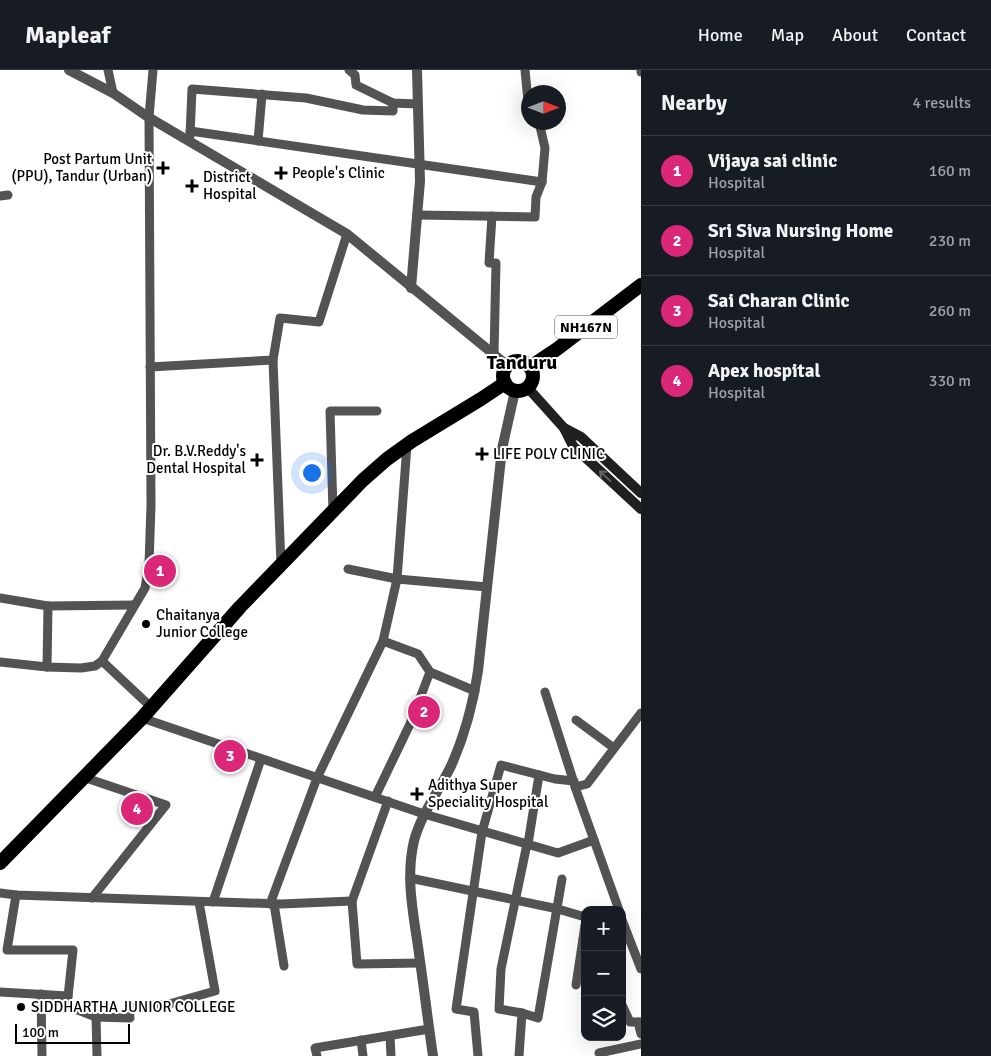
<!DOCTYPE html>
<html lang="en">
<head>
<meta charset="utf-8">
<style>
	:root { --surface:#171b24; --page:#20242c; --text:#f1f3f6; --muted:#9ea1a6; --line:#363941; --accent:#db2777 }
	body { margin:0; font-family:Signika,sans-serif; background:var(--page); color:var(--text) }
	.controls { position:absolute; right:15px; bottom:15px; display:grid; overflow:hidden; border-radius:10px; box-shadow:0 5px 20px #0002 }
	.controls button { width:45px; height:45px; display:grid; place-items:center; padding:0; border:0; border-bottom:1px solid var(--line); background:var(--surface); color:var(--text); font:25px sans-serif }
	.compass { position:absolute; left:521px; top:15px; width:45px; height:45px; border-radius:50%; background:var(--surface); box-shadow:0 5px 20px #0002; rotate:90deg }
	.scale { position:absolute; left:15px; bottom:12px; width:115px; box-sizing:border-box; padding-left:5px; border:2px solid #000; border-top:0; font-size:14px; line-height:18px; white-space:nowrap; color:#000; -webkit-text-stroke:4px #fff; paint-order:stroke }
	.you { position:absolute; left:311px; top:402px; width:18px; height:18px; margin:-12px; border:4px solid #fff; border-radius:50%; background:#1a73e8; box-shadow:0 0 0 8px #1a73e833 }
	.badge { display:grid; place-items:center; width:32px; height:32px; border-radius:50%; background:var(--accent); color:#fff; font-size:16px; font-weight:700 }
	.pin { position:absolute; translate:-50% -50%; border:2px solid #fff; box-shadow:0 1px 5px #0006 }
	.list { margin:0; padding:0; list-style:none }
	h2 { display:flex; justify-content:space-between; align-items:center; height:65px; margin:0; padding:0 20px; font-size:21px }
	h2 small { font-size:16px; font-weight:400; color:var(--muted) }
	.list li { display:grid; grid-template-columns:32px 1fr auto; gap:15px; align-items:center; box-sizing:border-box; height:70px; padding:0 20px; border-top:1px solid var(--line) }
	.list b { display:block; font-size:19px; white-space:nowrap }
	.list p { margin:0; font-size:16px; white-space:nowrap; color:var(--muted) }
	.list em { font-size:16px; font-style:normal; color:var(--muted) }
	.icon { flex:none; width:28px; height:28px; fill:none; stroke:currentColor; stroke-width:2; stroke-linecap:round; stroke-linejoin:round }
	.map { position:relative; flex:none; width:641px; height:986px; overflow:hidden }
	header { display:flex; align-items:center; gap:30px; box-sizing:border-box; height:70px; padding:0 25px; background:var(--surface); border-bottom:1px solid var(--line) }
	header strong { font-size:24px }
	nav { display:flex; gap:28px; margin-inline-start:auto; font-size:18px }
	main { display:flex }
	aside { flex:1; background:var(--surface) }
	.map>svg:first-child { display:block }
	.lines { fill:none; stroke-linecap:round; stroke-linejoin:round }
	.minor { stroke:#535353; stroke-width:9 }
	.tertiary { stroke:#535353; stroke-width:10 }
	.secondary { stroke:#202020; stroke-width:10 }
	.trunk { stroke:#000; stroke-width:14 }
	.oneway { stroke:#636363 }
	.poi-dot { fill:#000; stroke:#fff; stroke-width:2 }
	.labels { text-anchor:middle; stroke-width:4; stroke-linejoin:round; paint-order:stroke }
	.shield { fill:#fff; stroke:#4c4c4c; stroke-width:1 }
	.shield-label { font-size:14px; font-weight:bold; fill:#000 }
	.poi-label { font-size:15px; fill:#000; stroke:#fff; text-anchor:start }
	.district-label { font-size:20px; font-weight:bold; fill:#000; stroke:#fff }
</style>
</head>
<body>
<header>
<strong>Mapleaf</strong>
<nav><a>Home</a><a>Map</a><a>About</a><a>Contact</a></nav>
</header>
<main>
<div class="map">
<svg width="641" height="986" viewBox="0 0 641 986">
	<rect width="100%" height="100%" fill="#fff"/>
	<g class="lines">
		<g class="minor">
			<path d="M 108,0 L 113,23"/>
			<path d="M 349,0 L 355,5 L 356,15 L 393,33 L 418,34"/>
			<path d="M 525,0 L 528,31"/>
			<path d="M 641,0 L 641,2"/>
			<path d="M 539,52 L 545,78 L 542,112"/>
			<path d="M 190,61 L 542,112 L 536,127 L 535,147 L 418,145"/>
			<path d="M 190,66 L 192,19 L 306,28 L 363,40 L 393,41 L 393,33"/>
			<path d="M 258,71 L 262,24"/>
			<path d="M 0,126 L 8,125"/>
			<path d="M 492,146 L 489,193 L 496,193 L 494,285"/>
			<path d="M 273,290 L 280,248 L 319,252 L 347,164"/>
			<path d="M 150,297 L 273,290 L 281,495"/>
			<path d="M 333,441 L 330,341 L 377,341"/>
			<path d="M 348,499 L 397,509 L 407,375"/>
			<path d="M 0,528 L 48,536 L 47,597"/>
			<path d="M 48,536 L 134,535"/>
			<path d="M 383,571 L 418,584 L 430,602"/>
			<path d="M 102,591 L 151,637"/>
			<path d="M 0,592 L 47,597 L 81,598 L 95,596 L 102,591 L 145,518 L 149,495 L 151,435 L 149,47 L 153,0"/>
			<path d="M 545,622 L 575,716"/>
			<path d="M 142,648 L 424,744 L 558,783 L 594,770"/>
			<path d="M 576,650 L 614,678"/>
			<path d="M 86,708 L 166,735 L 92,828"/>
			<path d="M 375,727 L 410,654 L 430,602 L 475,621"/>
			<path d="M 528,774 L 539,705"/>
			<path d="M 410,808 L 558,839 L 585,847"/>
			<path d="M 0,823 L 16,825 L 281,834 L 352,831 L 357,894 L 420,893"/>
			<path d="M 16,825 L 7,880 L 73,880 L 67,936 L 96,947 L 130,948 L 129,938 L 169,934 L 215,921 L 199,832"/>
			<path d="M 352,831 L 388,731"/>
			<path d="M 213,832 L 261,689"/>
			<path d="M 270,834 L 317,708 L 383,571 L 397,509 L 487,517"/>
			<path d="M 274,834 L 284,896"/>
			<path d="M 619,840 L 575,717 L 587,714 L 641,643"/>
			<path d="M 622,850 L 641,899"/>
			<path d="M 585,855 L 583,869 L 585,869"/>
			<path d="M 576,915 L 583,869"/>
			<path d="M 0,922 L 68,926"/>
			<path d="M 41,924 L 42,986"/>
			<path d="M 622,935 L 630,952 L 641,952"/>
			<path d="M 522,943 L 538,948 L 562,809"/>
			<path d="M 96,947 L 97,986"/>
			<path d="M 638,952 L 641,964"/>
			<path d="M 390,966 L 391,986"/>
			<path d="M 361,970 L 363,986"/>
			<path d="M 599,983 L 641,974"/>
			<path d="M 317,986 L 315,978 L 429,959"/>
			<path d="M 478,986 L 474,942 L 456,939 L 482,762 L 501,695 L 555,709 L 574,711"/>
			<path d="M 519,986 L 522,943 L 499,939 L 501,899 L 527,774"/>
		</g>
		<g class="tertiary">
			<path d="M 69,0 L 113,23 L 148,47 L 347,164 L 508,296"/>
			<path d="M 411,218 L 420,111 L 417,0"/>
			<path d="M 433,986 C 428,952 424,918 419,884 C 414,846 405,809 414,771 C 421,744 439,721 451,696 C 465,665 473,634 478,601 L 502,379 L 515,321"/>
		</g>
		<g class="secondary">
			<path d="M 528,318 L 564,358 L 573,376 L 641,439"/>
			<path d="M 564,358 L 581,367 L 641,423"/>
		</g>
		<g class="trunk">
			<circle cx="518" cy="306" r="15"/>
			<path d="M 530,297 L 557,279 L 641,215"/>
			<path d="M 0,793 L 142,648 L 240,537 L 363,410 L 387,389 L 412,371 L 481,329 L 505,313"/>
		</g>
	</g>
	<defs><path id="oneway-shaft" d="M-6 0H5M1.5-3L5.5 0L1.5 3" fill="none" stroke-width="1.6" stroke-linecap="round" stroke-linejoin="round" transform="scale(1.25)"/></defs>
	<use class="oneway" href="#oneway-shaft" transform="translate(605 406) rotate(-137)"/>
	<g class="poi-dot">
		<path d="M160.5 90.5h5v5h5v5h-5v5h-5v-5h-5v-5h5z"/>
		<path d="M278.5 95.5h5v5h5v5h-5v5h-5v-5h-5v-5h5z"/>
		<path d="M189.5 108.5h5v5h5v5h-5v5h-5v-5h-5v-5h5z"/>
		<path d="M479.5 376.5h5v5h5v5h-5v5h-5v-5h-5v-5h5z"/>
		<path d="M254.5 382.5h5v5h5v5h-5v5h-5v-5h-5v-5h5z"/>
		<circle cx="146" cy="554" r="5"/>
		<path d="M414.5 716.5h5v5h5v5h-5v5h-5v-5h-5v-5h5z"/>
		<circle cx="21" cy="937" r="5"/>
	</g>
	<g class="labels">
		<rect class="shield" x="555" y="245.5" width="62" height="23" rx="4"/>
		<g class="shield-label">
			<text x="586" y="262">NH167N</text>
		</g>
		<g class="poi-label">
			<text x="152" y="94" text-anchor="end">Post Partum Unit<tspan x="152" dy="17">(PPU), Tandur (Urban)</tspan></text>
			<text x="292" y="108">People's Clinic</text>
			<text x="203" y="112">District<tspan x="203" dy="17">Hospital</tspan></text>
			<text x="246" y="386" text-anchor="end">Dr. B.V.Reddy's<tspan x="246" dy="17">Dental Hospital</tspan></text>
			<text x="493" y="389">LIFE POLY CLINIC</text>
			<text x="156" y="550">Chaitanya<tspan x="156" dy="17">Junior College</tspan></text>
			<text x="428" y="720">Adithya Super<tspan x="428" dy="17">Speciality Hospital</tspan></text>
			<text x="31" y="942">SIDDHARTHA JUNIOR COLLEGE</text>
		</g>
		<g class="district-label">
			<text x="522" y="299">Tanduru</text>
		</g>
	</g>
</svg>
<div class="controls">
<button>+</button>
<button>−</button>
<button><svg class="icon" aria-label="layers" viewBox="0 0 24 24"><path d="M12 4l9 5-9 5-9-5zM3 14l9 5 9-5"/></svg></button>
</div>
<svg class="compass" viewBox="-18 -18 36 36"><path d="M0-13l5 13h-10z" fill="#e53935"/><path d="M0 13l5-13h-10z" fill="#9ea1a6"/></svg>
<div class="scale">100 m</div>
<div class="you"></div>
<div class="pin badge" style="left:160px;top:501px">1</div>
<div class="pin badge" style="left:424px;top:642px">2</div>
<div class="pin badge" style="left:230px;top:686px">3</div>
<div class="pin badge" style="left:137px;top:739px">4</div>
</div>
<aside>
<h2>Nearby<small>4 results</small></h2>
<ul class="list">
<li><span class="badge">1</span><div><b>Vijaya sai clinic</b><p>Hospital</p></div><em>160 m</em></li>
<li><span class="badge">2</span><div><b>Sri Siva Nursing Home</b><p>Hospital</p></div><em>230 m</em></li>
<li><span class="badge">3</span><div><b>Sai Charan Clinic</b><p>Hospital</p></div><em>260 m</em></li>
<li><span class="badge">4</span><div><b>Apex hospital</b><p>Hospital</p></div><em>330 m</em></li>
</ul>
</aside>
</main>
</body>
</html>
